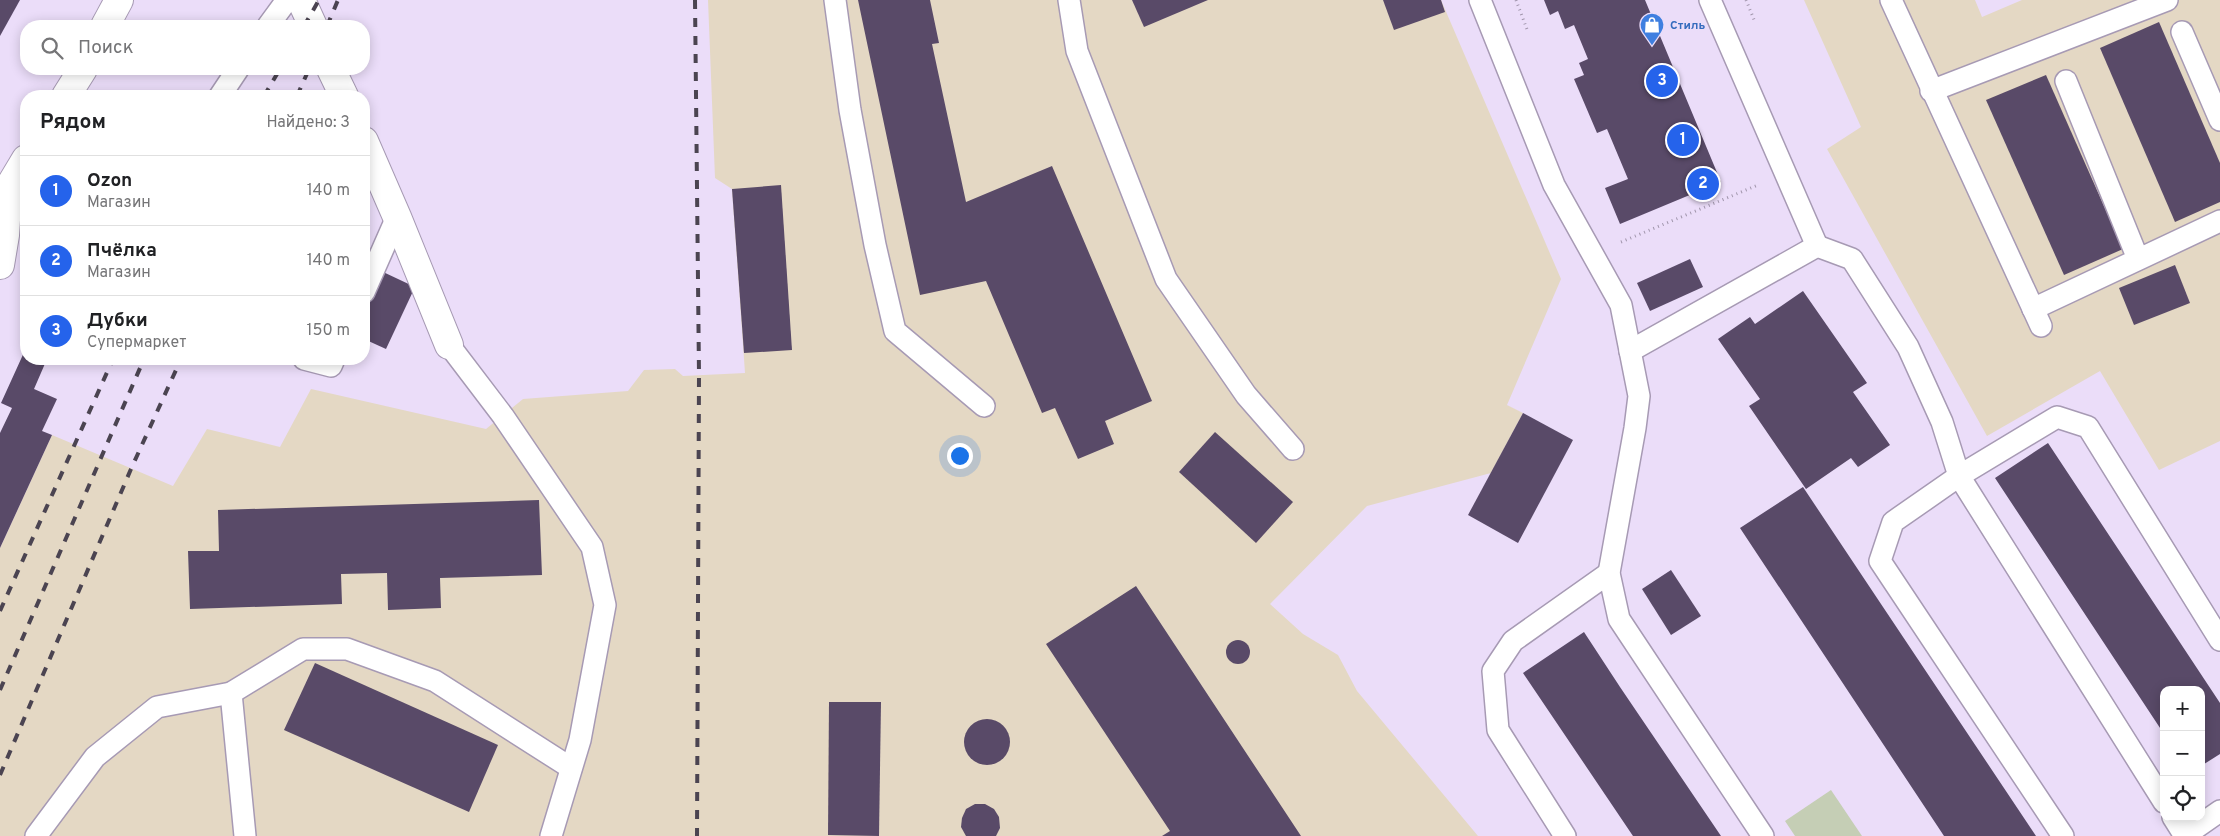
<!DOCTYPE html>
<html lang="ru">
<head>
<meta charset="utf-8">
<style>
	:root { --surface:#fff; --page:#f6f6f6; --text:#202124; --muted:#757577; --line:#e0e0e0; --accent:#2563eb }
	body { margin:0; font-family:Overpass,sans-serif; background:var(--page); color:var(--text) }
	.controls { position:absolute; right:15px; bottom:15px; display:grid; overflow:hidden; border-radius:10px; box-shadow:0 2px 12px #0003 }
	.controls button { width:45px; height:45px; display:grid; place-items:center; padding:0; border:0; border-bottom:1px solid var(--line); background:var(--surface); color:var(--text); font:25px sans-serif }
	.you { position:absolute; left:959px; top:455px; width:18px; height:18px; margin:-12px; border:4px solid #fff; border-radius:50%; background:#1a73e8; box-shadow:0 0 0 8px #1a73e833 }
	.badge { display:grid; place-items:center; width:32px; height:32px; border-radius:50%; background:var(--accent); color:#fff; font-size:16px; font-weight:700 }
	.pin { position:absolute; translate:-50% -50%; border:2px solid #fff; box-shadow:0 1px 5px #0006 }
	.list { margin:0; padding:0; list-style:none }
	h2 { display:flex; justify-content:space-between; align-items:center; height:65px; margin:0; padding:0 20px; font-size:21px }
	h2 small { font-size:16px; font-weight:400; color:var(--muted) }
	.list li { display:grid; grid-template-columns:32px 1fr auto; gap:15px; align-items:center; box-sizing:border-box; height:70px; padding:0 20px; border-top:1px solid var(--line) }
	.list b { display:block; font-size:19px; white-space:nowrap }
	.list p { margin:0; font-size:16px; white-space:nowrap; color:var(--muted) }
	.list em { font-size:16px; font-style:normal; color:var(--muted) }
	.icon { flex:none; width:28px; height:28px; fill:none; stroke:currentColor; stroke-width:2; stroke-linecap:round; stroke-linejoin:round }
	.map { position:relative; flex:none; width:2220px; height:836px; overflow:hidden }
	.search { position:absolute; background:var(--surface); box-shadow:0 2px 12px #0003; left:20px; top:20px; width:350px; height:55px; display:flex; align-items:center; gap:12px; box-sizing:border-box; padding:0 18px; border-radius:20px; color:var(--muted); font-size:19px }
	.panel { position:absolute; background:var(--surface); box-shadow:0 2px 12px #0003; left:20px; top:90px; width:350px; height:275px; border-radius:20px }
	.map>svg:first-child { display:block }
	.industrial { fill:#e4d8c4 }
	.green { fill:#c5ceb5 }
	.building { fill:#594a68 }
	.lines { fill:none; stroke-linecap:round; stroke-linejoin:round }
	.service-casing { stroke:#a79ab4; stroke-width:24 }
	.minor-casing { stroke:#a79ab4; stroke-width:30 }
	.path { stroke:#a196ac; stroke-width:3; stroke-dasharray:1 4; stroke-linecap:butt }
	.service { stroke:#fff; stroke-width:21 }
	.minor { stroke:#fff; stroke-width:28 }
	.rail { stroke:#4b4451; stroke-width:4; stroke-dasharray:9 9; stroke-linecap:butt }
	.labels { text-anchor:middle; stroke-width:5; stroke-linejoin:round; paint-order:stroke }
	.shop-label { font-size:12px; font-weight:bold; fill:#366cbe; stroke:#ebddf9; text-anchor:start }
</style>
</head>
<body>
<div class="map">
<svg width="2220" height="836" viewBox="0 0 2220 836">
	<rect width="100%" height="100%" fill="#ebddf9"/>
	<g class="industrial">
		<path d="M 708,0 L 1441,0 L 1561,279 L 1507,405 L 1523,413 L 1491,473 L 1367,506 L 1270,604 L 1303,634 L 1338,655 L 1357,691 L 1478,836 L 0,836 L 0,548 L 52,435 L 173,486 L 207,429 L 280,447 L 311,389 L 486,429 L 523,399 L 628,391 L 644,370 L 675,369 L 683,376 L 745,373 L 732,189 L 715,178 Z"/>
		<path d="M 1804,0 L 1975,0 L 1982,17 L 2022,0 L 2220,0 L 2220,441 L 2159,470 L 2100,371 L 1987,436 L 1827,149 L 1861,127 Z"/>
	</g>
	<path class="green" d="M 1831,790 L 1862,836 L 1795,836 L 1785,821 Z"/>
	<g class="building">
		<path d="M 0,0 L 20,0 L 0,36 Z"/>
		<path d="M 858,0 L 930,0 L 939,43 L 932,44 L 966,202 L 1052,166 L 1152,401 L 1105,421 L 1114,444 L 1078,459 L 1055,408 L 1042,413 L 986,281 L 920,295 Z"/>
		<path d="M 1132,0 L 1208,0 L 1144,27 Z"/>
		<path d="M 1383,0 L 1441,0 L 1445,12 L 1394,30 Z"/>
		<path d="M 1544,0 L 1645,0 L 1721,182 L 1620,224 L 1605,188 L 1628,179 L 1607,129 L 1597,133 L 1574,79 L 1584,75 L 1579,63 L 1588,59 L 1574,25 L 1565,29 L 1558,11 L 1550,15 Z"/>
		<path d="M 2159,22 L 2220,163 L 2220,202 L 2175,222 L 2100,48 Z"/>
		<path d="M 2046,75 L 2123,249 L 2064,275 L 1986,100 Z"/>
		<path d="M 781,185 L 792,350 L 744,353 L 732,189 Z"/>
		<path d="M 1690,259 L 1703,287 L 1650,311 L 1637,283 Z"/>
		<path d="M 364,263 L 415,287 L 386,349 L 364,339 Z"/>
		<path d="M 2175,265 L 2190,303 L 2134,325 L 2119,288 Z"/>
		<path d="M 1803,291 L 1867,383 L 1853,392 L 1890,445 L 1858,467 L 1851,458 L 1806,489 L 1749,406 L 1760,399 L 1718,339 L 1750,317 L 1755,324 Z"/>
		<path d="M 26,348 L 26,359 L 47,359 L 34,389 L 57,399 L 42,431 L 52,435 L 0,548 L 0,433 L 12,408 L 1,403 Z"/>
		<path d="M 1523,413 L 1573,440 L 1518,543 L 1468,515 Z"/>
		<path d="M 1215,432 L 1293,502 L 1256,543 L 1179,472 Z"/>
		<path d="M 2048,443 L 2220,703 L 2220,754 L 2201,766 L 2201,690 L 2164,690 L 2164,734 L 1995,478 Z"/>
		<path d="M 1803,487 L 1883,607 L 2036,836 L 1944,836 L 1740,528 Z"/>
		<path d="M 539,500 L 542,575 L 440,578 L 441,608 L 388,610 L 387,573 L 341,574 L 342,604 L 190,609 L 188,551 L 219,551 L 218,510 Z"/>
		<path d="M 1671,570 L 1701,616 L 1671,635 L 1642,589 Z"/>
		<path d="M 1136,586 L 1301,836 L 1162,836 L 1170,831 L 1046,644 Z"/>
		<path d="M 1584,632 L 1620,687 L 1721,836 L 1633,836 L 1523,673 Z"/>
		<circle cx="1238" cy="652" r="12"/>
		<path d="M 315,663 L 498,745 L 469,812 L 284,730 Z"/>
		<path d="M 829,702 L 881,702 L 879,836 L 828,835 Z"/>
		<circle cx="987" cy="742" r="23"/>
		<path d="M 975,804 L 985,804 L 994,809 L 999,817 L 1000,828 L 996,836 L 966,836 L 961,827 L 962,818 L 966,809 Z"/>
	</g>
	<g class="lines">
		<defs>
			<g id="service">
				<path d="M 835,0 L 850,110 L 875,245 L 895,331 L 984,406"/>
				<path d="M 1069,0 L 1077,51 L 1166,279 L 1246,395 L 1293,449"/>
				<path d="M 1480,0 L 1554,185 L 1621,305 L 1639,396 L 1635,428 L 1609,573 L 1619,619 L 1763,836"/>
				<path d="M 1710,0 L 1817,246"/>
				<path d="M 1891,0 L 2041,326"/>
				<path d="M 268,26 L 287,0"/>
				<path d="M 2182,32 L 2220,120"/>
				<path d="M 2066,81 L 2138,259"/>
				<path d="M 1931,91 L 2167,0"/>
				<path d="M 220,96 L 238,69"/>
				<path d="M 364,292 L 397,217"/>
				<path d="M 2033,309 L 2220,221"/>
				<path d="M 449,345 L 503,416 L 592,547 L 605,605 L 580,740 L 551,836"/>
				<path d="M 1630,351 L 1817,246 L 1852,259 L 1908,347 L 1942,422 L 1959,476 L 1893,522 L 1880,561 L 2063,836"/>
				<path d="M 304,359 L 331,366 L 334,359"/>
				<path d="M 231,693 L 245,836"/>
				<path d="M 2164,802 L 1959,476 L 2057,417 L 2088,427 L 2220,640"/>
				<path d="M 2173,817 L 2185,836"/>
				<path d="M 36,836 L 95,757 L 157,707 L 231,693 L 303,649 L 347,649 L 435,681 L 571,768"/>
				<path d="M 1565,836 L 1498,730 L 1493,671 L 1513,641 L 1609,573"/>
				<path d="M 2184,836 L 2220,811"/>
			</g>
			<g id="minor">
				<path d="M 301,0 L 313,26"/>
				<path d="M 105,26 L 119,0"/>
				<path d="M 331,69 L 344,96"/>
				<path d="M 66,96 L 83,69"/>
				<path d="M 364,141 L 397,217 L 449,345"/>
				<path d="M 0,265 L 5,235 L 8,189 L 26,159"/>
			</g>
		</defs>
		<use href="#service" class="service-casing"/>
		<use href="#minor" class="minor-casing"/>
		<g class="path">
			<path d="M 1516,0 L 1528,32"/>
			<path d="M 1746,0 L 1755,22"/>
			<path d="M 1621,242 L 1758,185"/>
		</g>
		<use href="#service" class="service"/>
		<use href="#minor" class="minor"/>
		<g class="rail">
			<path d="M 695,0 L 699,375 L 697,836"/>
			<path d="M 304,26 L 319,0"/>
			<path d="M 327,26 L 338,0"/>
			<path d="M 264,96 L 280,69"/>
			<path d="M 297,96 L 309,69"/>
			<path d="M 0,611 L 113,359"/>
			<path d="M 0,690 L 144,359"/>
			<path d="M 0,775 L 131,469 L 181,359"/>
		</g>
	</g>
	<defs>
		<symbol id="shop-pin" viewBox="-11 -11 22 30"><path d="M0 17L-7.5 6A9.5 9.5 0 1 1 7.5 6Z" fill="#3f7fe0" stroke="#ebddf9"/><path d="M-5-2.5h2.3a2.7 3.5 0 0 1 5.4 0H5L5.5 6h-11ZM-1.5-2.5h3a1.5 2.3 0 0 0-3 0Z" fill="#fff"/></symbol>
	</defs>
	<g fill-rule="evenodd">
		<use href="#shop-pin" x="1638" y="11" width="28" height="38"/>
	</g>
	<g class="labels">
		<g class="shop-label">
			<text x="1670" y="29">Стиль</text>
		</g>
	</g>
</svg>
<div class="controls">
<button>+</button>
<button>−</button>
<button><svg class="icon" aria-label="locate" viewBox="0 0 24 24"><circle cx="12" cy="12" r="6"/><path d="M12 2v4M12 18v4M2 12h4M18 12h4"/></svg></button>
</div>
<div class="you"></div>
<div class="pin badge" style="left:1683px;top:140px">1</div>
<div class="pin badge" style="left:1703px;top:184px">2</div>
<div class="pin badge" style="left:1662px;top:81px">3</div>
<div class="search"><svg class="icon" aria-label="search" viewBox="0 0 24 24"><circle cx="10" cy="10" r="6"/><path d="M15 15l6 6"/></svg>Поиск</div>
<section class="panel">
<h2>Рядом<small>Найдено: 3</small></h2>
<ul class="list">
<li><span class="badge">1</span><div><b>Ozon</b><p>Магазин</p></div><em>140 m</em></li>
<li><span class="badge">2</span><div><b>Пчёлка</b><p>Магазин</p></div><em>140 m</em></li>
<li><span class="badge">3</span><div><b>Дубки</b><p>Супермаркет</p></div><em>150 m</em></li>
</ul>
</section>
</div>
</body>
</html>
